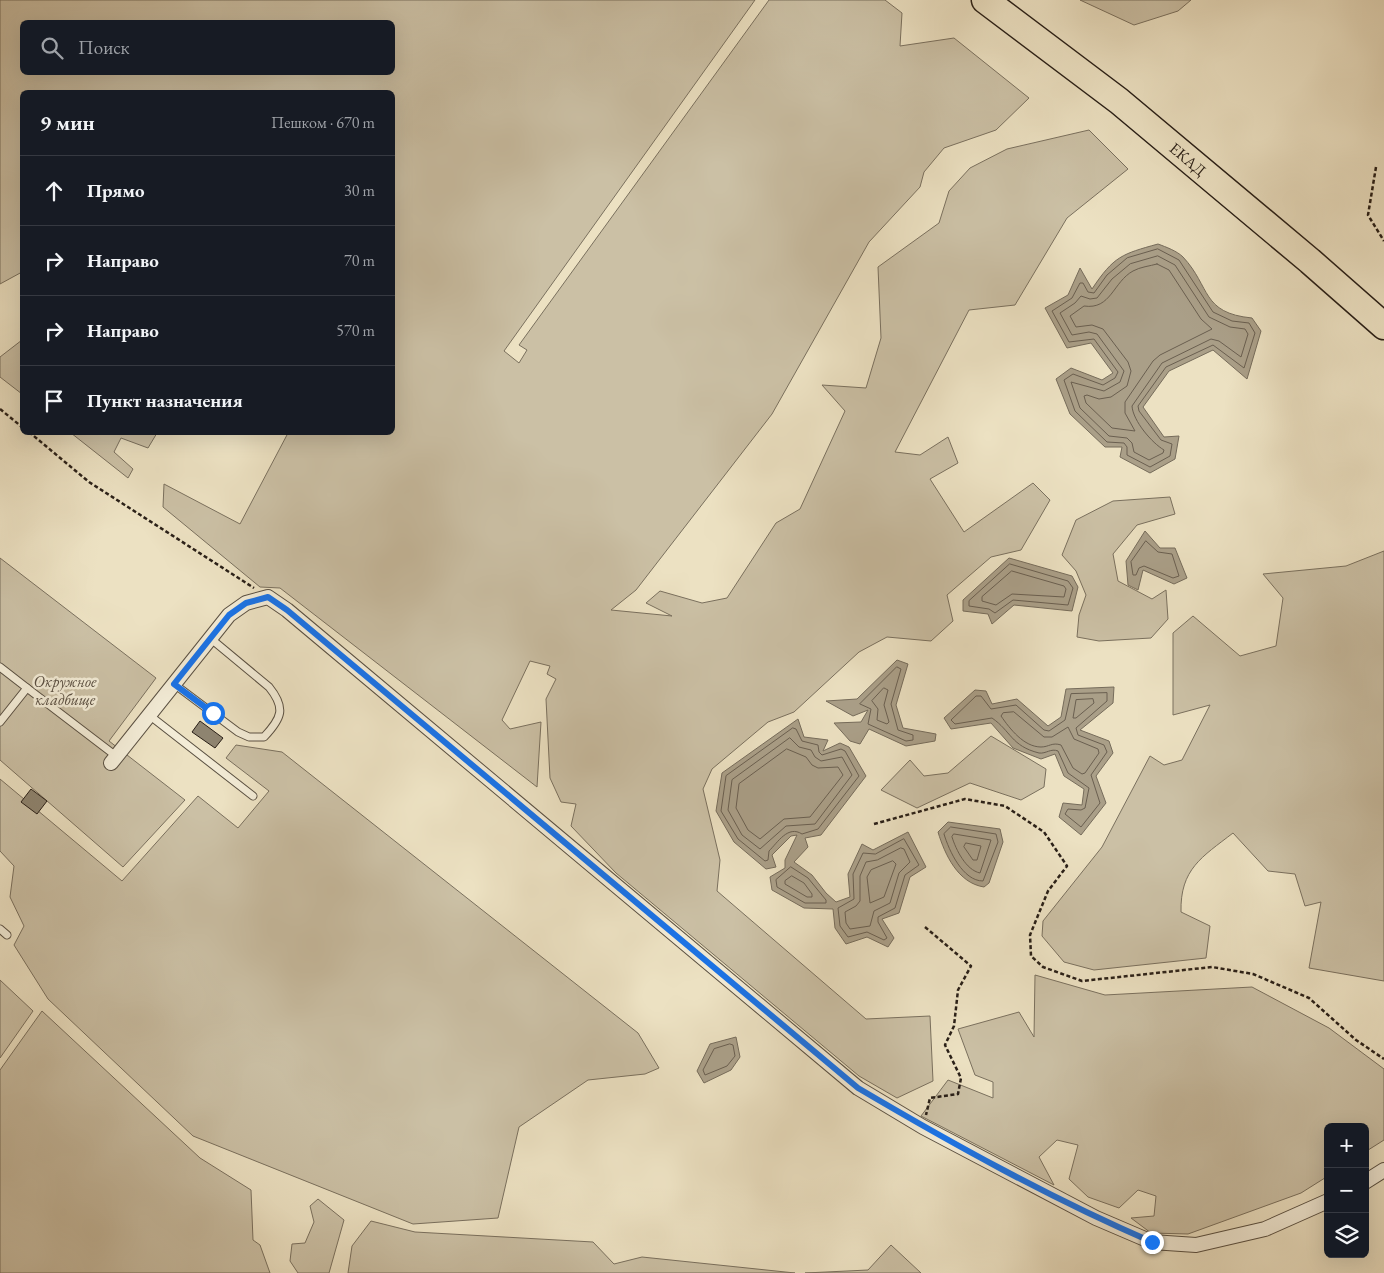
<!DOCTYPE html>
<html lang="ru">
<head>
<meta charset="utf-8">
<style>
	:root { --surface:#171b24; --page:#242831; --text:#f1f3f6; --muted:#9ea1a6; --line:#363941 }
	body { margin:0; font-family:"EB Garamond",serif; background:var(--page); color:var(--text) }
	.controls { position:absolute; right:15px; bottom:15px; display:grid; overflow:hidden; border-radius:8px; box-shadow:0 5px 20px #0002 }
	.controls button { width:45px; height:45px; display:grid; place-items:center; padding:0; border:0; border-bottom:1px solid var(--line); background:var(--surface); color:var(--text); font:25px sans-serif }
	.stop { position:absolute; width:15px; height:15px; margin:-11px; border:4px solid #1a73e8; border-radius:50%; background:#fff }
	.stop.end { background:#1a73e8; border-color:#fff; box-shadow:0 1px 5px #0008 }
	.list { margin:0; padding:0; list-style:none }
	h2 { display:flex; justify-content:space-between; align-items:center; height:65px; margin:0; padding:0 20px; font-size:21px }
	h2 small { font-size:16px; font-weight:400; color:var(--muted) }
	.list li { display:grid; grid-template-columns:32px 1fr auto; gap:15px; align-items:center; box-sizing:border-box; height:70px; padding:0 20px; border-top:1px solid var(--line) }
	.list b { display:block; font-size:19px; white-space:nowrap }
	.list em { font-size:16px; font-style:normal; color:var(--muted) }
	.icon { flex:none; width:28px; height:28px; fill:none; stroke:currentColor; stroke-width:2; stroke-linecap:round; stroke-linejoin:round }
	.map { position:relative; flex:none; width:1384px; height:1273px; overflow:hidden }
	.search { position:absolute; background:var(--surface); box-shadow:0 5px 20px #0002; left:20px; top:20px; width:375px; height:55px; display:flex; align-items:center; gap:12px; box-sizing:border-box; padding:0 18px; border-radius:8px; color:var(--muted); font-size:19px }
	.panel { position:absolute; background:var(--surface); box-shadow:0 5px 20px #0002; left:20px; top:90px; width:375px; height:345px; border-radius:8px }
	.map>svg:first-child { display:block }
	.green { fill:#cbc0a5; stroke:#7a705e; fill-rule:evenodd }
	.water { fill:#aa9f88; stroke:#766c5b }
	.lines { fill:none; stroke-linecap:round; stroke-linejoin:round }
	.shore { stroke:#6a5f50; stroke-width:1 }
	.building { fill:#8e8470; stroke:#291f17 }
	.lane-casing { stroke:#5a5042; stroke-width:9 }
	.street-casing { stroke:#5a5042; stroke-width:16 }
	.highway-casing { stroke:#291f17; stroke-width:29 }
	.path { stroke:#291f17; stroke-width:2.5; stroke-dasharray:4 2.5; stroke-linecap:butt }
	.lane { stroke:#f3ecd7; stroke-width:7 }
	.street { stroke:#f3ecd7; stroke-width:14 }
	.highway { stroke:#ece1c2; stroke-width:26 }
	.route { stroke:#1a73e8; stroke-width:6 }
	.labels { text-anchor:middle; stroke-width:5; stroke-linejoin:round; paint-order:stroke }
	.street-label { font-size:16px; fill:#291f17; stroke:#f3ecd7 }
	.park-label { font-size:16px; font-style:italic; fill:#5a4f42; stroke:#f3ecd7 }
</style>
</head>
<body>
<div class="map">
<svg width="1384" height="1273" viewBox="0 0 1384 1273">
	<rect width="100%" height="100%" fill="#ece1c2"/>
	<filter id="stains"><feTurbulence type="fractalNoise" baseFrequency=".004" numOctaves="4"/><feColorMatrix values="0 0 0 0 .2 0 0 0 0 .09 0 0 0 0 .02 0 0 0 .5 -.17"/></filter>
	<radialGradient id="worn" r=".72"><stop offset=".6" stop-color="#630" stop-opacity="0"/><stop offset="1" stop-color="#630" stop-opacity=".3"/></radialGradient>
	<g class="green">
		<path d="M 0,0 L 755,0 L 504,351 L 519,363 L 527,350 L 519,345 L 769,0 L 885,0 L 902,13 L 900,46 L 954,38 L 1029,98 L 996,130 L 944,148 L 924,172 L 920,187 L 869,242 L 772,414 L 636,590 L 611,610 L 672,616 L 646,603 L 660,591 L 702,603 L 727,598 L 776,523 L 800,509 L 845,411 L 822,385 L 866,388 L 881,338 L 878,267 L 939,223 L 949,191 L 970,168 L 1007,149 L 1089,130 L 1128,169 L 1067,218 L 1015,305 L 969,310 L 895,452 L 920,455 L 948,437 L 958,463 L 930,479 L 964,532 L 1033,483 L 1050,500 L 1021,550 L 991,557 L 947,595 L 953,621 L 931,641 L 887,637 L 859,652 L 794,712 L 768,722 L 712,769 L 703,789 L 720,860 L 717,891 L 866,1019 L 930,1016 L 933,1081 L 897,1098 L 859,1076 L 616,873 L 571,826 L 576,804 L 561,802 L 550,778 L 546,699 L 556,679 L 547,674 L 550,666 L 530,661 L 502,720 L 510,729 L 541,722 L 537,787 L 280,588 L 260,587 L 163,507 L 164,484 L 240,524 L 288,433 L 392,432 L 392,92 L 22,92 L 22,272 L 0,284 ZM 22,22 L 392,22 L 392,72 L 22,72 Z"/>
		<path d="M 1080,0 L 1191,0 L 1178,11 L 1134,25 Z"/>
		<path d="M 22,340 L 22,394 L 0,377 L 0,357 Z"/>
		<path d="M 71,433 L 157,433 L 148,448 L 121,438 L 114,452 L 133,469 L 128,478 Z"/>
		<path d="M 1170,497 L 1175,514 L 1137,525 L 1113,554 L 1118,581 L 1152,599 L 1166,590 L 1168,619 L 1151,638 L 1099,641 L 1077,637 L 1079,615 L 1086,595 L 1076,571 L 1062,555 L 1076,520 L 1113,501 Z"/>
		<path d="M 1384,551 L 1384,981 L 1309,968 L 1321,902 L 1305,906 L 1295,874 L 1268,871 L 1233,833 C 1202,857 1180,869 1181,912 L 1210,926 L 1206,958 L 1094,970 L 1064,962 L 1042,936 L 1043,921 L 1102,847 L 1150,756 L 1164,765 L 1182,760 L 1210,705 L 1173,715 L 1173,633 L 1193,616 L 1240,656 L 1276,646 L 1283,598 L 1263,574 L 1346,566 Z"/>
		<path d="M 0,558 L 156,678 L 109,741 L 185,800 L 123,867 L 0,760 Z"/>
		<path d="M 991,736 L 1046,769 L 1044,787 L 1021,800 L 970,783 L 917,808 L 881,790 L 910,760 L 924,776 L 948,773 Z"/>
		<path d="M 236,745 L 282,752 L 638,1033 L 659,1068 L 645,1074 L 588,1080 L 519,1127 L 498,1218 L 413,1224 L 193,1136 L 48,999 L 14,945 L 24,926 L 10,897 L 14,866 L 0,851 L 0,779 L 122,881 L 198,796 L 238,828 L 269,791 L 226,758 Z"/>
		<path d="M 1035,975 L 1105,995 L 1252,987 L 1329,1028 L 1384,1069 L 1384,1140 L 1365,1152 L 1365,1127 L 1328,1127 L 1328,1176 L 1301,1193 L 1188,1234 L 1151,1233 L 1131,1218 L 1154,1216 L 1156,1196 L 1138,1190 L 1119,1208 L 1088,1197 L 1069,1179 L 1078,1145 L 1057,1140 L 1039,1157 L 1054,1185 L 921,1116 L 948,1080 L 993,1098 L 993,1082 L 975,1075 L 958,1029 L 1019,1012 L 1034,1037 Z"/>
		<path d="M 0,980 L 33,1011 L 0,1058 Z"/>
		<path d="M 42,1011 L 200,1158 L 251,1190 L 253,1240 L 260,1245 L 270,1273 L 0,1273 L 0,1070 Z"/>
		<path d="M 318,1199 L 344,1220 L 329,1273 L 298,1273 L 290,1261 L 292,1244 L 305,1243 L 314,1222 L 310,1206 Z"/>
		<path d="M 371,1221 L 415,1232 L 593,1242 L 614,1264 L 642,1257 L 795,1273 L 348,1273 L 352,1246 Z"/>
		<path d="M 891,1245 L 921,1273 L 805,1273 L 868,1270 Z"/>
	</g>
	<g class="water">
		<path d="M 1158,244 C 1166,247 1177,251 1183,257 C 1211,287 1201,313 1252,318 L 1261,331 L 1247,379 L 1213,350 L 1169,371 L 1143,407 L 1164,437 L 1179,436 L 1175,459 L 1150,473 L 1120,457 L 1122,447 L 1105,447 L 1070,414 L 1056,379 L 1071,368 L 1102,380 L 1113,373 L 1091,343 L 1067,348 L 1045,308 L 1068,295 L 1080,268 L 1092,289 C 1114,256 1122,254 1158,244 Z"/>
		<path d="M 1145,531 L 1160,548 L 1175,548 L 1187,578 L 1174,584 L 1143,570 L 1138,590 L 1128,585 L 1126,561 Z"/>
		<path d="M 1009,558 L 1072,576 L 1078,587 L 1072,611 L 1014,605 L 992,624 L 988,614 L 963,611 L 963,600 Z"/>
		<path d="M 897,660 L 908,664 L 896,705 L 903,728 L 936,734 L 935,741 L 906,746 L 869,729 L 860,744 L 850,741 L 834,723 L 861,722 L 868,710 L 853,716 L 826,701 L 857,699 Z"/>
		<path d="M 1114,687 L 1113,703 L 1080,730 L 1109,741 L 1113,753 L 1096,776 L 1106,803 L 1081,835 L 1059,817 L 1063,803 L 1082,805 L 1084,789 L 1064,776 L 1055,754 L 1041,759 L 1013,748 L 991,723 L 951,729 L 944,718 L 975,690 L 986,691 L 992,704 L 1017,699 L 1048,726 L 1061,717 L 1066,689 Z"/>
		<path d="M 798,719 L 804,737 L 828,740 L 823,751 L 840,743 L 849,747 L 866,776 L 821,835 L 805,838 L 808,847 L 794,862 L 812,875 L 826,893 L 836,902 L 850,897 L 848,874 L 862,844 L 873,850 L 908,832 L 926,867 L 910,877 L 899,913 L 882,919 L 894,938 L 888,947 L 867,937 L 846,944 L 835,928 L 833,909 L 804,908 L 772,890 L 770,877 L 785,868 L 785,860 L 797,835 L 791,836 L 772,855 L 776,867 L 766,869 L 734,842 L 716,811 L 722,773 Z"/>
		<path d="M 948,822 L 1000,829 L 1003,842 L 989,883 L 984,887 C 958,883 945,855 938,832 Z"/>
		<path d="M 736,1037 L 740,1057 L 731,1070 L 704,1083 L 697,1071 L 710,1044 Z"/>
	</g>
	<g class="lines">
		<g class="shore">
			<path d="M 1158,249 L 1179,260 L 1213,312 L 1232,321 L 1249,323 L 1255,333 L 1244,368 L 1213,345 L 1166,367 L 1138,406 L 1139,411 L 1161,440 L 1172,444 L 1170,456 L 1150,467 L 1127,455 L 1127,447 L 1124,443 L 1107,442 L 1075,411 L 1064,380 L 1073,374 L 1103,385 L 1115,378 L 1118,372 L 1094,339 L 1069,342 L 1052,311 L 1072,298 L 1080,283 L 1083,283 L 1088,292 L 1094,293 L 1107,275 L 1127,258 Z"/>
			<path d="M 1158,256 L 1175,265 L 1209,317 L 1230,327 L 1245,329 L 1248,334 L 1241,357 L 1219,341 L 1211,339 L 1162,363 L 1132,406 C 1133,421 1152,443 1164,450 L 1163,453 L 1149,460 L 1134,452 L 1132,443 L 1127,438 L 1109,436 L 1080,408 L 1071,382 L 1104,391 L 1120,382 L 1124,371 L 1097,334 L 1089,332 L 1072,335 L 1060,313 L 1075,303 L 1081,296 L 1090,299 L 1097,298 L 1112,279 L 1130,264 Z"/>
			<path d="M 1157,264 L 1169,270 L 1201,319 L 1212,329 L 1160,355 L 1153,361 L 1125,402 L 1125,413 L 1135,431 L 1112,428 L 1086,403 L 1084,396 L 1087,395 L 1099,399 L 1111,397 L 1127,386 L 1131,371 L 1128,362 L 1103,329 L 1092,325 L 1076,327 L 1070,316 L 1084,306 C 1111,310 1113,282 1133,271 C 1140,267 1150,266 1157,264 Z"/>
			<path d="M 1146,541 L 1158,552 L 1172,554 L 1179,576 L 1173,578 L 1144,566 L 1139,568 L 1136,575 L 1133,575 L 1131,562 Z"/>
			<path d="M 1010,564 L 1068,581 L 1073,588 L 1068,605 L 1013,600 L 995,613 L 989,609 L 969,606 L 969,601 Z"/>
			<path d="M 1012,571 L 1064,586 L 1066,589 L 1064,597 L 1012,594 L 996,605 L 982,601 L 982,597 Z"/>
			<path d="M 897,667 L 901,669 L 891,704 L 898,730 L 913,735 L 913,740 L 906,741 L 868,724 L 871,709 L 860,704 Z"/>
			<path d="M 884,688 L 888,690 L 884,705 L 889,722 L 887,724 L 877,720 L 878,709 L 872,701 Z"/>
			<path d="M 1107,693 L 1107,701 L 1076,728 L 1078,735 L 1104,745 L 1107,752 L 1091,775 L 1100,803 L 1081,827 L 1065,814 L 1068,809 L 1081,810 L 1085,808 L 1089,788 L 1068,773 L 1058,751 C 1051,748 1046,754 1039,753 C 1011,746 1011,731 992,718 L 955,724 L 951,720 L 976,696 L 981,696 L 991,709 L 1016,705 L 1044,730 L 1049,731 L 1065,720 L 1071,694 Z"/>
			<path d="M 1093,699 L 1094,703 L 1076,718 L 1073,718 L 1076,700 Z"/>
			<path d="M 1014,712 L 1044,737 L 1052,737 L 1068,727 L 1074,739 L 1098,749 L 1099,753 L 1085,773 L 1082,774 L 1073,768 L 1061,745 C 1052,742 1049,747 1041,747 C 1024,747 1010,729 1001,716 L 1003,713 Z"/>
			<path d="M 793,728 L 796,729 L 802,741 L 818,745 L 819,752 L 822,755 L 841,749 L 845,751 L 859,776 L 818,829 L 802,834 C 788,825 778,842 769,851 L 768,860 L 765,861 L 738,839 L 721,811 L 726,776 Z"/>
			<path d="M 790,738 L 799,747 L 811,750 L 815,757 L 821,761 L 842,757 L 852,775 L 815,824 L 786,826 L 760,849 L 742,835 L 728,810 L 732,780 Z"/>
			<path d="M 787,749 L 806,757 L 812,765 L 818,768 L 838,767 L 843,775 L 810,817 L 784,819 L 760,839 L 748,830 L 736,808 L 739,784 Z"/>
			<path d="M 951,827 L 996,834 L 998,842 L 983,881 C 963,881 949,851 944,834 Z"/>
			<path d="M 954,834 L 991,840 L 980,873 C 966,870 956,850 952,837 Z"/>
			<path d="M 904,839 L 919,865 L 905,875 L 895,908 L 878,917 L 878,922 L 887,938 L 884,940 L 867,932 L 848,937 L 840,926 L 838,908 L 854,899 L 853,874 L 863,853 L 875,854 Z"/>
			<path d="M 966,843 L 981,846 L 977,860 L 973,860 L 964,847 Z"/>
			<path d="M 901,848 L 904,849 L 910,862 L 899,873 L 890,903 L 874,911 L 870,926 L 850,929 L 846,923 L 845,912 L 856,906 L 860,901 L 860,876 L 866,862 L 877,860 Z"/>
			<path d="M 893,861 L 896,864 L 884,897 L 870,903 L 867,877 L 871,870 Z"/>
			<path d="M 791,867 L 808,878 L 826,900 L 826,903 L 805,903 L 777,887 L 776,880 Z"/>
			<path d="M 792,876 L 804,883 L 812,894 L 812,897 L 807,897 L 785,884 L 785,881 Z"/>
			<path d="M 730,1044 L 733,1045 L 735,1056 L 727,1066 L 705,1075 L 703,1070 L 714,1049 Z"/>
		</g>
	</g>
	<g class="building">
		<path d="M 200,721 L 223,738 L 215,748 L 192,732 Z"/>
		<path d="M 31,789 L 47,801 L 37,814 L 21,802 Z"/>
	</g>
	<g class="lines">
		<defs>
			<g id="lane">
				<path d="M 0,667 L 27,688 L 0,722"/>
				<path d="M 174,684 L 238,732 L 249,737 L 264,737 C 282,718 286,708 269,687 L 210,638"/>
				<path d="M 27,688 L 116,756"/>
				<path d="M 149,715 L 253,796"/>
				<path d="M 0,929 L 7,935"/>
			</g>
			<g id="street">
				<path d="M 111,763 L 229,615 L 246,603 L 268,597 L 287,610 L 858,1088 L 923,1127 L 1096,1218 L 1152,1242 L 1196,1245 L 1265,1229 L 1328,1201"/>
				<path d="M 1365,1182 L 1384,1170"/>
			</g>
			<g id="highway">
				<path id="s1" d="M 985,0 L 1119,101 L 1310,261 L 1384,326"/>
			</g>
		</defs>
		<use href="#lane" class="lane-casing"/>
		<use href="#street" class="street-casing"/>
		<use href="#highway" class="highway-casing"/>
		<g class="path">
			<path d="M 1376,167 L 1368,215 L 1384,241"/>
			<path d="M 0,409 L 22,427"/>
			<path d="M 29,432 L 89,482 L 254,588"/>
			<path d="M 874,824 L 965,799 L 1005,806 L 1044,832 L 1067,866 L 1048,891 L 1030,935 L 1031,956 L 1043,967 L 1082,981 L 1212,967 L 1253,974 L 1309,998 L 1356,1040 L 1384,1059"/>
			<path d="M 925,927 L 971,966 L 958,990 L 954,1026 L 945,1045 L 961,1078 L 958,1094 L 930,1098 L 926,1115"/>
		</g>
		<use href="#lane" class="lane"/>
		<use href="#street" class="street"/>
		<use href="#highway" class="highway"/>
	</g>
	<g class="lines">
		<path class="route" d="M 213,713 L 174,684 L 229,615 L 246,603 L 268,597 L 287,610 L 858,1088 C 953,1144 1050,1198 1152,1242"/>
	</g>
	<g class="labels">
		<g class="street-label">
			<text dy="6" stroke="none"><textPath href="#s1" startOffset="258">ЕКАД</textPath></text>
		</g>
		<g class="park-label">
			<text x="65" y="687">Окружное<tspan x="65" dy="18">кладбище</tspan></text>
		</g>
	</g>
	<rect width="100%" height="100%" filter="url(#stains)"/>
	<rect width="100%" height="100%" fill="url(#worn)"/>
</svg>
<div class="controls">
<button>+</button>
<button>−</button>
<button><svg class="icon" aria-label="layers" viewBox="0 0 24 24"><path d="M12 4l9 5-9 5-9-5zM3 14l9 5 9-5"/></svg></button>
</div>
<div class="stop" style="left:213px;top:713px"></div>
<div class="stop end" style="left:1152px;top:1242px"></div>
<div class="search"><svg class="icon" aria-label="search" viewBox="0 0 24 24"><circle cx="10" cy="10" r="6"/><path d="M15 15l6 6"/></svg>Поиск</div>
<section class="panel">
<h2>9 мин<small>Пешком · 670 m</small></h2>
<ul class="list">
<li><svg class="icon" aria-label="ahead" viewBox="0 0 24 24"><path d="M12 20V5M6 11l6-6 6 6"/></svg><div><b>Прямо</b></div><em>30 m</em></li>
<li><svg class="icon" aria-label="right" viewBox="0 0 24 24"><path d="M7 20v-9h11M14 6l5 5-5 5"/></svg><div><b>Направо</b></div><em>70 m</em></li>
<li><svg class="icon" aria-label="right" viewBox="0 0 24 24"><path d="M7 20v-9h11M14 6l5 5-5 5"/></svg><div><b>Направо</b></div><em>570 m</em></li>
<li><svg class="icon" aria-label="arrive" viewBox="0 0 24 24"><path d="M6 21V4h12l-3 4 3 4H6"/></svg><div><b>Пункт назначения</b></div></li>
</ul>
</section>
</div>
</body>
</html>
